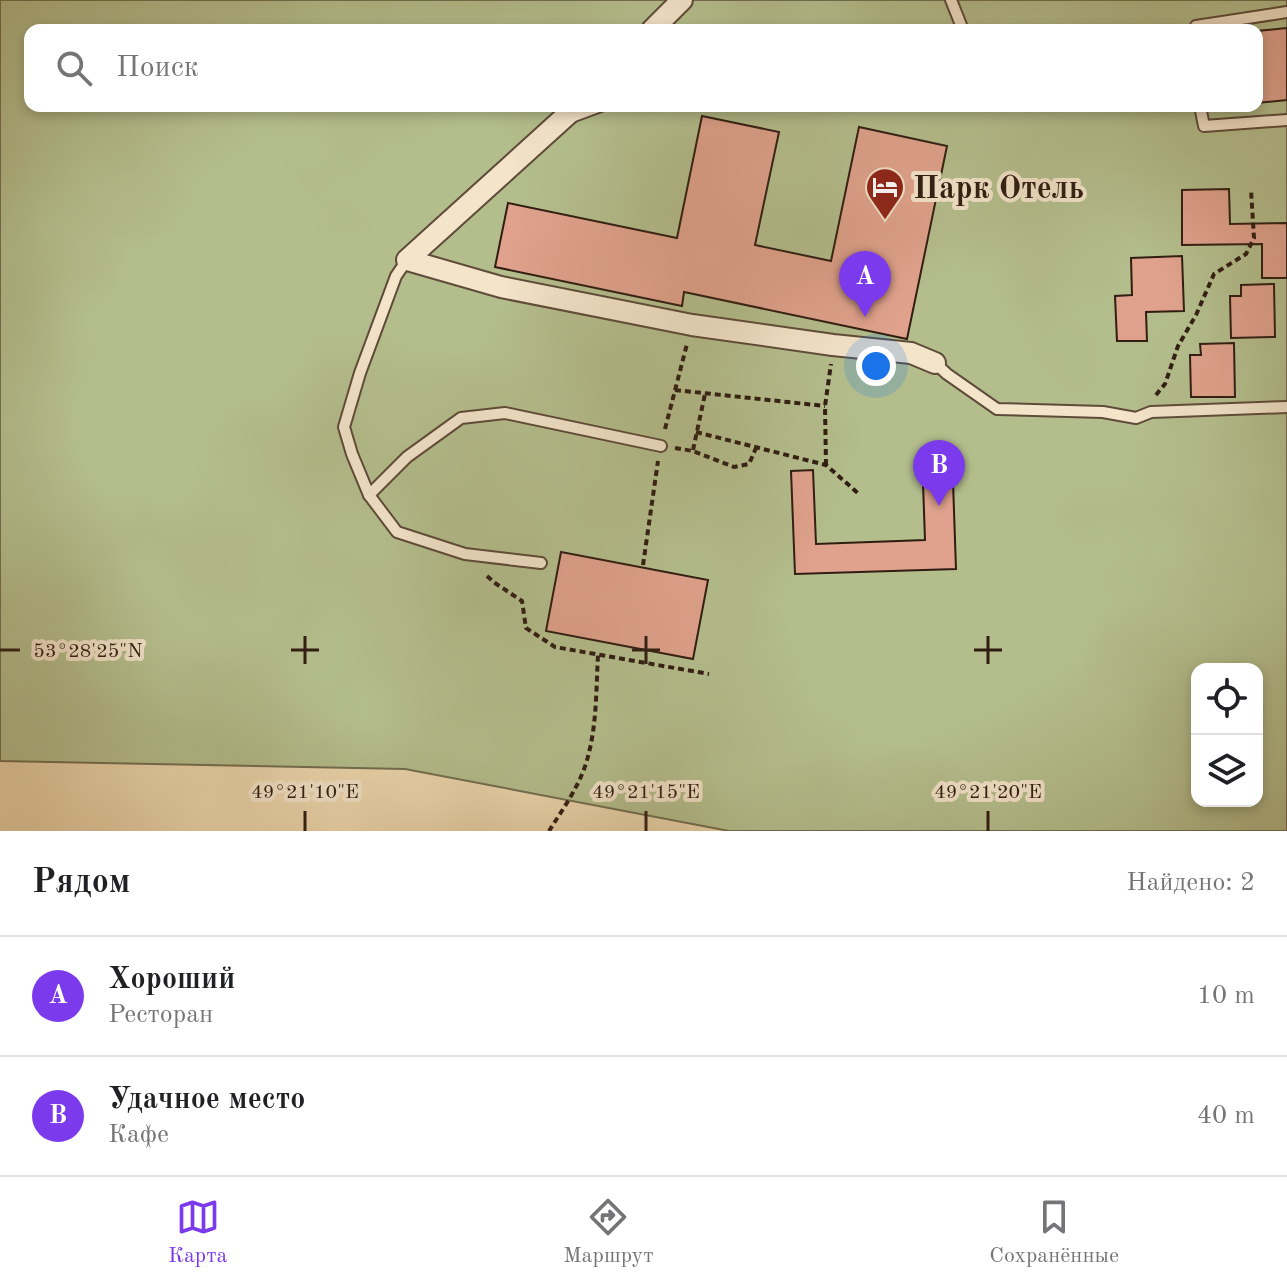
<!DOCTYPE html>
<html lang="ru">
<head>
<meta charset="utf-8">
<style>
	:root { --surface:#fff; --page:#f2f2f2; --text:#202124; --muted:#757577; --line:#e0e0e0; --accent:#7c3aed }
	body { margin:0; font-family:"Old Standard TT",serif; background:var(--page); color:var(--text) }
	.controls { position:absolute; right:24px; bottom:24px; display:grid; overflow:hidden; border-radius:16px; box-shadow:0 4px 12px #0003 }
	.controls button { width:72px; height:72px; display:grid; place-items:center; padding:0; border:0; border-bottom:2px solid var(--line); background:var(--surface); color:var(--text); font:40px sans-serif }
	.you { position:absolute; left:876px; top:366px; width:28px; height:28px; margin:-20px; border:6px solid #fff; border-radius:50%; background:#1a73e8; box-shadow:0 0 0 12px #1a73e833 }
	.badge { display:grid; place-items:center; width:52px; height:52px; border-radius:50%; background:var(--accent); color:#fff; font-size:26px; font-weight:700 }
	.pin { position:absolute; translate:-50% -66px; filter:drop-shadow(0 2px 4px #0008) }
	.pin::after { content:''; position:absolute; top:42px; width:28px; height:24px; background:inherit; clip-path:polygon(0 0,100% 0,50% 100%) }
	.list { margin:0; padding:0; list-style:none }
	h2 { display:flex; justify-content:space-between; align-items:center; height:104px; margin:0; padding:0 32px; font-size:34px }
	h2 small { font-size:26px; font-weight:400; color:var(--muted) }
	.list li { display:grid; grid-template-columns:52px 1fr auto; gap:24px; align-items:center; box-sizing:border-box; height:120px; padding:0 32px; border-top:2px solid var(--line) }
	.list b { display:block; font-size:30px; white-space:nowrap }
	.list p { margin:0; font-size:26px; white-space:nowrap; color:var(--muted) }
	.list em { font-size:26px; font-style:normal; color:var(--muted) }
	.icon { flex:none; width:44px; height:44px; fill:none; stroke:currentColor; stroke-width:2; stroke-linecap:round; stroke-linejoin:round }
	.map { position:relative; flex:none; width:1287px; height:831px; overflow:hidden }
	.search { position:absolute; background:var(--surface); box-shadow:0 4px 12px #0003; left:24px; right:24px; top:24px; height:88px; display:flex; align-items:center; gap:20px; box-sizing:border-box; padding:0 28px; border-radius:16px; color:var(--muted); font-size:30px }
	.sheet { height:344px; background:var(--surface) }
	nav { display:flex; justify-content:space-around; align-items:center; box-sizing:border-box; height:112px; border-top:2px solid var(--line); background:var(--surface); font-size:22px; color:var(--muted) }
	nav a { display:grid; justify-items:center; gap:4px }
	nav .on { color:var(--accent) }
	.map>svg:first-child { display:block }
	.green { fill:#b4be8d; stroke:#726e50; stroke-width:2; fill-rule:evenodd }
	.building { fill:#e0a28d; stroke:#301d12; stroke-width:2 }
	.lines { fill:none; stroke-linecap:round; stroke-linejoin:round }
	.service-casing { stroke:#5f4b39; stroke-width:14 }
	.minor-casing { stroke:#5f4b39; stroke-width:24 }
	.path { stroke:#301d12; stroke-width:4; stroke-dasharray:6 4; stroke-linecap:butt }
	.service { stroke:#f3e4ca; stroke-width:10 }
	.minor { stroke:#f3e4ca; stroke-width:20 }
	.ticks { fill:none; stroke:#301d12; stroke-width:3 }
	.labels { text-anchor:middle; stroke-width:8; stroke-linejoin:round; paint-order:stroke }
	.poi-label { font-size:32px; font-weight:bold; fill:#301d12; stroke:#f3e4ca; text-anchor:start }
	.ticks-label { font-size:20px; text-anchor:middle; fill:#301d12; stroke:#f3e4ca; stroke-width:8; stroke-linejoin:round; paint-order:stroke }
</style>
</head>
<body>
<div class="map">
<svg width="1287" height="831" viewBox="0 0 1287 831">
	<rect width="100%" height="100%" fill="#ecd6ad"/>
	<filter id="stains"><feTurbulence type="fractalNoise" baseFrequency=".0025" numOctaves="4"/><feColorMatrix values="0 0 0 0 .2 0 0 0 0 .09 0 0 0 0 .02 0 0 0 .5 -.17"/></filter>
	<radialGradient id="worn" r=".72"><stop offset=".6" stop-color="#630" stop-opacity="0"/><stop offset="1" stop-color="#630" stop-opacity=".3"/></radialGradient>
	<path class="green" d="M 0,0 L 1287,0 L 1287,831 L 729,831 L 405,769 L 0,761 ZM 30,30 L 1257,30 L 1257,106 L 30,106 ZM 1197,669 L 1257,669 L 1257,801 L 1197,801 Z"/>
	<g class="building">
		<path d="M 1287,28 L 1287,100 L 1257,103 L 1257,31 Z"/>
		<path d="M 702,116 L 779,132 L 755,245 L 831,261 L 859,127 L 947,146 L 907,339 L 684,292 L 682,306 L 495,267 L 508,203 L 677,238 Z"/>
		<path d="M 1229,189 L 1230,224 L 1287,223 L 1287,278 L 1262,278 L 1262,244 L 1182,245 L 1182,190 Z"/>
		<path d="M 1182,256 L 1184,311 L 1146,312 L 1147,341 L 1117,341 L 1115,296 L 1132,295 L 1131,258 Z"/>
		<path d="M 1274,284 L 1275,337 L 1231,338 L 1230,296 L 1241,296 L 1241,285 Z"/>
		<path d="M 1234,343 L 1235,397 L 1191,397 L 1190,355 L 1201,355 L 1200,344 Z"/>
		<path d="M 952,453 L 956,569 L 795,574 L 791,471 L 813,470 L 816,544 L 925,540 L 922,454 Z"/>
		<path d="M 561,552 L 708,580 L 693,659 L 546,631 Z"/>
	</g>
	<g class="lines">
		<defs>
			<g id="service">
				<path d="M 951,0 L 963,30"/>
				<path d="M 1196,30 L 1196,26 L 1287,12"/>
				<path d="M 1200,106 L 1204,126 L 1287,120"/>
				<path d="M 574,116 L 601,106"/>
				<path d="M 407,260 L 396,276 L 360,373 L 344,427 L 352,454 L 369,495 L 397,532 L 465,554 L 541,563"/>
				<path d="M 935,363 L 947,374 L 997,409 L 1103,412 L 1136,418 L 1151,412 L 1287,407"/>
				<path d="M 369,495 L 407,457 L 461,418 L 505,413 L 661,446"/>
			</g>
			<g id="minor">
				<path d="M 652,30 L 682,0"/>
				<path d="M 577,106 L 407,260 L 501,287 L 692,325 L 833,345 L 911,353 L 935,363"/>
			</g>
		</defs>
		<use href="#service" class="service-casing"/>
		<use href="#minor" class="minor-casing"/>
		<g class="path">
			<path d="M 675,390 L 825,406"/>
			<path d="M 1156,395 L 1165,384 L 1178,346 L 1196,315 L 1214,274 L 1246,254 L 1254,238 L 1251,190"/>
			<path d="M 665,429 L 687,344"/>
			<path d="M 696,432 L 826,465 L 860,495"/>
			<path d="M 675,448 L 693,451 L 734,467 L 749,464 L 756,448"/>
			<path d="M 693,450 L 705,394"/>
			<path d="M 826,465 L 825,406 L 831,364"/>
			<path d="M 643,565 L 658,461"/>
			<path d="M 487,576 L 495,583 L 522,601 L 526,628 L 555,647 L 709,674"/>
			<path d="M 549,831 C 563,809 580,785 587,760 C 597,726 596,690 598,655"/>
		</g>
		<use href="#service" class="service"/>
		<use href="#minor" class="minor"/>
	</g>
	<path class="ticks" d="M 305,636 L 305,664M 646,636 L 646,664M 988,636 L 988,664M 0,650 L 20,650M 291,650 L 319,650M 632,650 L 660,650M 974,650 L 1002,650M 305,811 L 305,831M 646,811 L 646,831M 988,811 L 988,831"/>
	<defs>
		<symbol id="hotel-pin" viewBox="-11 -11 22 30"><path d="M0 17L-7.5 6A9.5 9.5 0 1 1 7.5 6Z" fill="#8f2418" stroke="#f3e4ca"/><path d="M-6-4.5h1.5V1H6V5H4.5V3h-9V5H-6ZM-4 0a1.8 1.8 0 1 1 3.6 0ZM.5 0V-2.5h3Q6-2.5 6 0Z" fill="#fff"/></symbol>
	</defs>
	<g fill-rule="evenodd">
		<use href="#hotel-pin" x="863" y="165" width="44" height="60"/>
	</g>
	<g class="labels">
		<g class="poi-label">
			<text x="913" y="198">Парк Отель</text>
		</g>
	</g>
	<g class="ticks-label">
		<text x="88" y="657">53°28'25"N</text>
		<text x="305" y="798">49°21'10"E</text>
		<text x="646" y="798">49°21'15"E</text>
		<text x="988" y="798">49°21'20"E</text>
	</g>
	<rect width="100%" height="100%" filter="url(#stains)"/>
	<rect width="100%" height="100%" fill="url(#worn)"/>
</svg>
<div class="controls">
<button><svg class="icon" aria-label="locate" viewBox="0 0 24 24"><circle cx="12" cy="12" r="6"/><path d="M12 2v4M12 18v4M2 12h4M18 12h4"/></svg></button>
<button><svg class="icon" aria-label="layers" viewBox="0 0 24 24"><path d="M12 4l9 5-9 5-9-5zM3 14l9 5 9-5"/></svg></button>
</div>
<div class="you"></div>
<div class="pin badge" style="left:865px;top:317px">A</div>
<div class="pin badge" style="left:939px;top:506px">B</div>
<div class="search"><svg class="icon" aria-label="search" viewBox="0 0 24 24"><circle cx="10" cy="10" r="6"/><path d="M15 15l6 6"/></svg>Поиск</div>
</div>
<section class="sheet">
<h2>Рядом<small>Найдено: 2</small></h2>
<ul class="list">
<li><span class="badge">A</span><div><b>Хороший</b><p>Ресторан</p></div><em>10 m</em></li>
<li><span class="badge">B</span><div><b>Удачное место</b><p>Кафе</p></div><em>40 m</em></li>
</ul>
</section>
<nav>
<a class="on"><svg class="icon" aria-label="map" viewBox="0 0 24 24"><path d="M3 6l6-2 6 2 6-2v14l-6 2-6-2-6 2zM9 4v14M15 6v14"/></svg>Карта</a>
<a><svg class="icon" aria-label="directions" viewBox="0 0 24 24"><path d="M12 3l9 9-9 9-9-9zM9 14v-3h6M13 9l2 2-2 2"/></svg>Маршрут</a>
<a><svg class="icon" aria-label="saved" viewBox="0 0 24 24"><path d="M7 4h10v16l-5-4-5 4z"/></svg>Сохранённые</a>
</nav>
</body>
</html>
